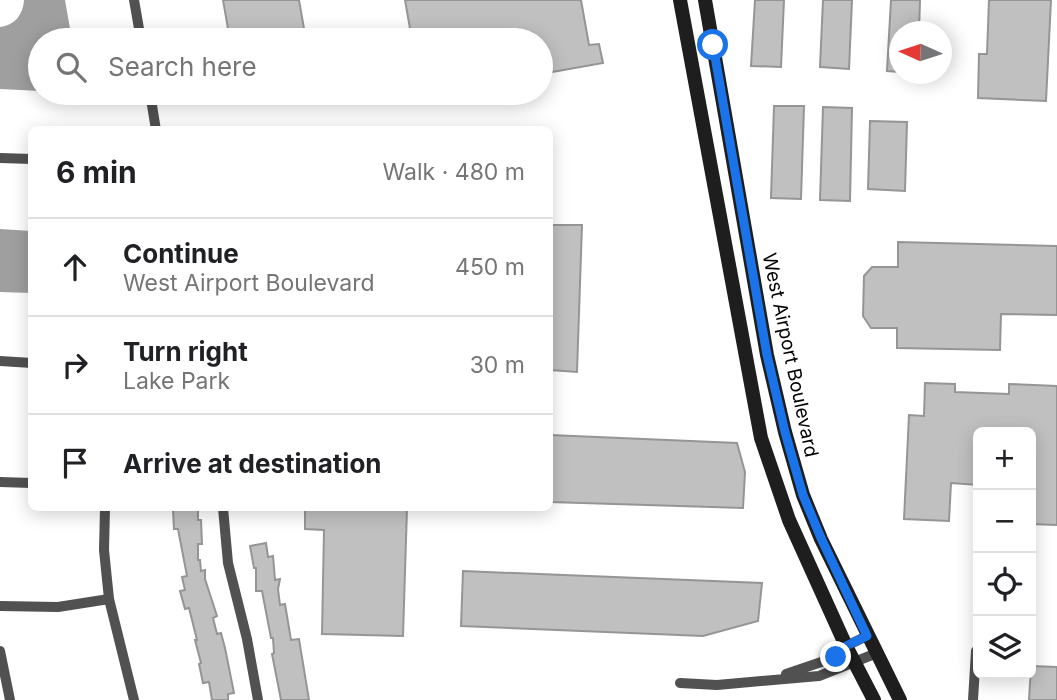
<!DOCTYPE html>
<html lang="en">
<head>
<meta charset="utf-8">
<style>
	:root { --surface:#fff; --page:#f2f2f2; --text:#202124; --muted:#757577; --line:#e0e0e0 }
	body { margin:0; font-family:Inter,sans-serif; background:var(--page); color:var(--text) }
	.controls { position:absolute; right:21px; bottom:21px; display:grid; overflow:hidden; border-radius:10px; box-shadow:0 4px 18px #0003 }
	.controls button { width:63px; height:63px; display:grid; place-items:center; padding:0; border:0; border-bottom:2px solid var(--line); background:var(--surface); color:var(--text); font:35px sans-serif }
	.compass { position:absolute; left:889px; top:21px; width:63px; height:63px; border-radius:50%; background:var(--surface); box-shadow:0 4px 18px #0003; rotate:273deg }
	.stop { position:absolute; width:21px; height:21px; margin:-16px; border:5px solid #1a73e8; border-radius:50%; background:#fff }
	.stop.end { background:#1a73e8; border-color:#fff; box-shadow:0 2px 7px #0008 }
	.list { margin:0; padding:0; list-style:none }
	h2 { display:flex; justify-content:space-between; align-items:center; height:91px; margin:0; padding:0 28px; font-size:30px }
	h2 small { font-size:23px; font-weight:400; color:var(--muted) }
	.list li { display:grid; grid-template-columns:46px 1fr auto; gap:21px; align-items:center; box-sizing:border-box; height:98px; padding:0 28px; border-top:2px solid var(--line) }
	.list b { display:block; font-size:26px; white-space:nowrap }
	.list p { margin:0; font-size:23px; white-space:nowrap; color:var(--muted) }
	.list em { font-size:23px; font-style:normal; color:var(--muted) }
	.icon { flex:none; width:38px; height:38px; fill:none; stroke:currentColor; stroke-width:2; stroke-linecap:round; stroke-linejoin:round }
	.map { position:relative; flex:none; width:1057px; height:700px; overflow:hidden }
	.search { position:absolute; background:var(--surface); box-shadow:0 4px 18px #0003; left:28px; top:28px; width:525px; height:77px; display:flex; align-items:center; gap:18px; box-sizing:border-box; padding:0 24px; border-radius:38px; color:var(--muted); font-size:26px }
	.panel { position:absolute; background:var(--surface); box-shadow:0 4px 18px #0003; left:28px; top:126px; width:525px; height:385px; border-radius:10px }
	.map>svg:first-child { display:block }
	.water { fill:#9f9f9f }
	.building { fill:#c0c0c0; stroke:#959595; stroke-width:2 }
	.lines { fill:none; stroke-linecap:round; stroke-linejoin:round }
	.street { stroke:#515151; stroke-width:10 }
	.secondary { stroke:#1e1e1e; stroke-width:14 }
	.route { stroke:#1a73e8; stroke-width:9 }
	.labels { text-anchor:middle; stroke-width:5; stroke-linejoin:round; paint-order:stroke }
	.street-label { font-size:19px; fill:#000; stroke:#fff }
</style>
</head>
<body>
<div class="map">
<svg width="1057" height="700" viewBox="0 0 1057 700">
	<rect width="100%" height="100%" fill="#fff"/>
	<g class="water">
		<path d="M 24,0 L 65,0 L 72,40 L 40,40 L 40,91 L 0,89 L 0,27 C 15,25 23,15 24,0 Z"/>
		<path d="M 0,229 L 31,231 L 31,293 L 0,292 Z"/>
	</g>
	<g class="building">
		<path d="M 223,0 L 299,0 L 306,40 L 230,40 Z"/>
		<path d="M 405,0 L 581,0 L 589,45 L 599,44 L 603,63 L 541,74 L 541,40 L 412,40 Z"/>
		<path d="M 755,0 L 784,0 L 781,67 L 751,66 Z"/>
		<path d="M 823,0 L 852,0 L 849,69 L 820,67 Z"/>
		<path d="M 891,0 L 920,0 L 919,32 L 900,32 L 900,72 L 887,71 Z"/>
		<path d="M 989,0 L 1051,0 L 1046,101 L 978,98 L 979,54 L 987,54 Z"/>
		<path d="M 774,106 L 804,106 L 801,199 L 771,198 Z"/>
		<path d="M 823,107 L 852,108 L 850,201 L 820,200 Z"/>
		<path d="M 870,121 L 907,122 L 905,191 L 868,189 Z"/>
		<path d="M 550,225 L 582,225 L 577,372 L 550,370 Z"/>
		<path d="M 898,242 L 1057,246 L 1057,315 L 1001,314 L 1000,350 L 897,348 L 897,328 L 871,328 L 863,316 L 864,276 L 872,267 L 898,267 Z"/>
		<path d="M 925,383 L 955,384 L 955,392 L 1009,394 L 1009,384 L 1057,386 L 1057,525 L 1031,524 L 1031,432 L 978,432 L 978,485 L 951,483 L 949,521 L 904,519 L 909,415 L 924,416 Z"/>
		<path d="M 550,435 L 737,443 L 745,472 L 743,508 L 550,502 Z"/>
		<path d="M 305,508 L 407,508 L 403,636 L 322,634 L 324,530 L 305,529 Z"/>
		<path d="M 198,509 L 198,520 L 201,520 L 202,544 L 198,544 L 198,560 L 200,560 L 201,571 L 205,570 L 205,579 L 217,616 L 213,618 L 217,634 L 221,633 L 225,648 L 234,693 L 228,694 L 228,700 L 212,700 L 209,682 L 203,683 L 199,664 L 201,663 L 195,640 L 197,640 L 189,608 L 185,609 L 180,591 L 185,590 L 182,577 L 187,576 L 178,529 L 174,529 L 173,510 Z"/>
		<path d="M 266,543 L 268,557 L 273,556 L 275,580 L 280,579 L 278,589 L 280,605 L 285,604 L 291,640 L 299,639 L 309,700 L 281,700 L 272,654 L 274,653 L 273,638 L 271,638 L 262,591 L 256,591 L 256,568 L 254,568 L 250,546 Z"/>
		<path d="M 463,571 L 762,583 L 758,621 L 703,636 L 461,626 Z"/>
		<path d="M 1031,666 L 1057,667 L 1057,700 L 1029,700 Z"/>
	</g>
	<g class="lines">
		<g class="street">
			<path d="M 134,0 L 141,40"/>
			<path d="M 150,93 L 156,130"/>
			<path d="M 0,158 L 32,159"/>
			<path d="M 0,361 L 32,363"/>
			<path d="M 0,482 L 32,483"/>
			<path d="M 105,508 L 104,550 L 109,599 L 134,700"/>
			<path d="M 223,508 L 228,563 L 247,639 L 258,700"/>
			<path d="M 0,606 L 58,607 L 109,599"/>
			<path d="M 0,651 L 10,700"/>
			<path d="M 786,674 L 836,657 L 846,646 L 867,636"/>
			<path d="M 680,683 L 717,685 L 819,676 L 877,653"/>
			<path d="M 973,700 L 976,651"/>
		</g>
		<g class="secondary">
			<path d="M 680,0 L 761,438 L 789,520 L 846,646 L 874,700"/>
			<path d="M 705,0 L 767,355 L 785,432 L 803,495 L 821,539 L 900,700"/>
		</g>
	</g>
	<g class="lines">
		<path class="route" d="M 713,45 L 767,355 L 785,432 L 803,495 L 821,538 L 867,636 L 846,646 L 836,657"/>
	</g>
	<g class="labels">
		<g class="street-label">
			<text transform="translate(791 355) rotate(78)" y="7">West Airport Boulevard</text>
		</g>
	</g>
</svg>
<div class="controls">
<button>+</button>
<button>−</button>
<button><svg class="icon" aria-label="locate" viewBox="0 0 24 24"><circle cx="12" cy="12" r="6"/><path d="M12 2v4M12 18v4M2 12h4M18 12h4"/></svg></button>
<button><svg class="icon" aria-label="layers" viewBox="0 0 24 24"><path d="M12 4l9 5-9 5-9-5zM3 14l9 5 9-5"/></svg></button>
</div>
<svg class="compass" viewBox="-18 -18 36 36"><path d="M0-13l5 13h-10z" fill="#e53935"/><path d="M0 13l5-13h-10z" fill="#757577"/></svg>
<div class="stop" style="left:713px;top:45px"></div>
<div class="stop end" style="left:836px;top:657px"></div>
<div class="search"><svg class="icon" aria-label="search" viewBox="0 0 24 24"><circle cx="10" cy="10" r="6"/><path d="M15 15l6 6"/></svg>Search here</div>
<section class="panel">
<h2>6 min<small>Walk · 480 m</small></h2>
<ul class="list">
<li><svg class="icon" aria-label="ahead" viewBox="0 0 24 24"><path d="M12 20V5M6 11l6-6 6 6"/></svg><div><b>Continue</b><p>West Airport Boulevard</p></div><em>450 m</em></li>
<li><svg class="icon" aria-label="right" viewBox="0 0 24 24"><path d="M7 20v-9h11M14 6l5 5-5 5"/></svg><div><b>Turn right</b><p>Lake Park</p></div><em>30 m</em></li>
<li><svg class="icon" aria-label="arrive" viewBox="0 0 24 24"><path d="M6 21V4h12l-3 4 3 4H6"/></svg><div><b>Arrive at destination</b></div></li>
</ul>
</section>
</div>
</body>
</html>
